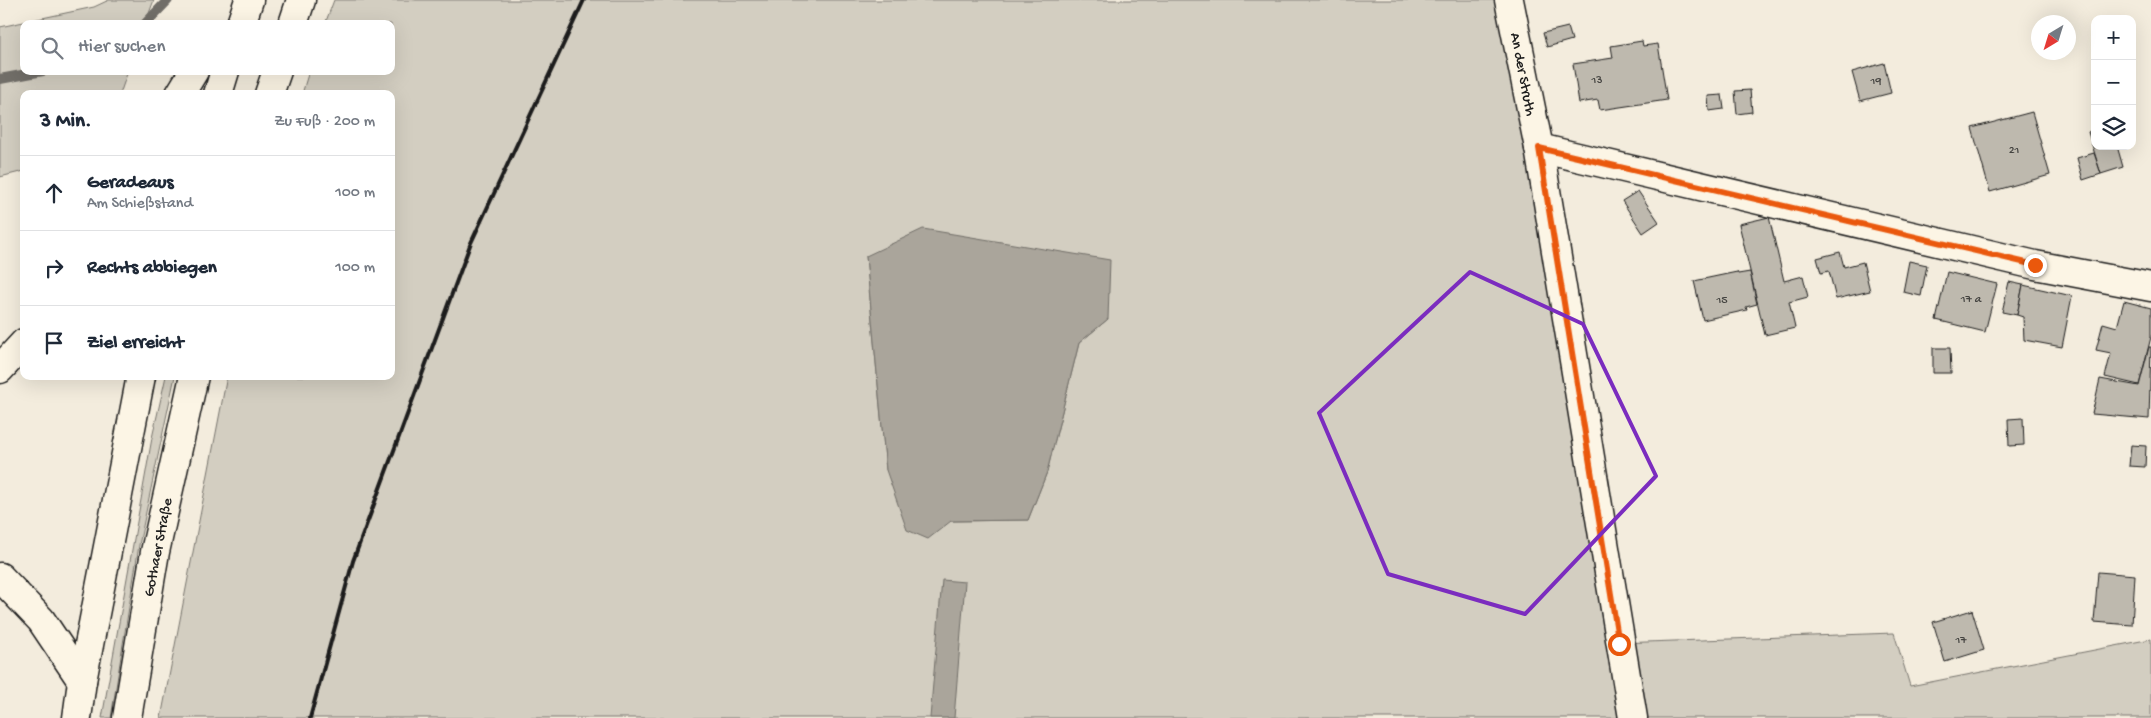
<!DOCTYPE html>
<html lang="de">
<head>
<meta charset="utf-8">
<style>
	:root { --surface:#fff; --page:#f6f6f7; --text:#1f2937; --muted:#747a83; --line:#e0e1e3 }
	body { margin:0; font-family:"Gochi Hand",sans-serif; background:var(--page); color:var(--text) }
	.controls { position:absolute; right:15px; top:15px; display:grid; overflow:hidden; border-radius:10px; box-shadow:0 5px 20px #0002 }
	.controls button { width:45px; height:45px; display:grid; place-items:center; padding:0; border:0; border-bottom:1px solid var(--line); background:var(--surface); color:var(--text); font:25px sans-serif }
	.compass { position:absolute; left:2031px; top:15px; width:45px; height:45px; border-radius:50%; background:var(--surface); box-shadow:0 5px 20px #0002; rotate:218deg }
	.stop { position:absolute; width:15px; height:15px; margin:-11px; border:4px solid #ea580c; border-radius:50%; background:#fff }
	.stop.end { background:#ea580c; border-color:#fff; box-shadow:0 1px 5px #0008 }
	.list { margin:0; padding:0; list-style:none }
	h2 { display:flex; justify-content:space-between; align-items:center; height:65px; margin:0; padding:0 20px; font-size:21px }
	h2 small { font-size:16px; font-weight:400; color:var(--muted) }
	.list li { display:grid; grid-template-columns:32px 1fr auto; gap:15px; align-items:center; box-sizing:border-box; height:75px; padding:0 20px; border-top:1px solid var(--line) }
	.list b { display:block; font-size:19px; white-space:nowrap }
	.list p { margin:0; font-size:16px; white-space:nowrap; color:var(--muted) }
	.list em { font-size:16px; font-style:normal; color:var(--muted) }
	.icon { flex:none; width:28px; height:28px; fill:none; stroke:currentColor; stroke-width:2; stroke-linecap:round; stroke-linejoin:round }
	.map { position:relative; flex:none; width:2151px; height:718px; overflow:hidden }
	.search { position:absolute; background:var(--surface); box-shadow:0 5px 20px #0002; left:20px; top:20px; width:375px; height:55px; display:flex; align-items:center; gap:12px; box-sizing:border-box; padding:0 18px; border-radius:10px; color:var(--muted); font-size:19px }
	.panel { position:absolute; background:var(--surface); box-shadow:0 5px 20px #0002; left:20px; top:90px; width:375px; height:290px; border-radius:10px }
	.map>svg:first-child { display:block }
	.green { fill:#d3cec1; stroke:#78756e; fill-rule:evenodd }
	.water { fill:#aaa59b; stroke:#716e68 }
	.lines { fill:none; stroke-linecap:round; stroke-linejoin:round }
	.stream { stroke:#716e68; stroke-width:10 }
	.building { fill:#beb9ae; stroke:#1c1c1c }
	.minor-casing { stroke:#1c1c1c; stroke-width:31 }
	.major-casing { stroke:#1c1c1c; stroke-width:31 }
	.minor { stroke:#fcf5e5; stroke-width:28 }
	.major { stroke:#fcf5e5; stroke-width:28 }
	.rail { stroke:#1c1c1c; stroke-width:4 }
	.route { stroke:#ea580c; stroke-width:6 }
	.marked { fill:none; stroke:#7b2cbf; stroke-width:4; stroke-linejoin:round }
	.labels { text-anchor:middle; stroke-width:5; stroke-linejoin:round; paint-order:stroke }
	.number-label { font-size:12px; fill:#444340 }
	.street-label { font-size:15px; fill:#1c1c1c; stroke:#fcf5e5 }
</style>
</head>
<body>
<div class="map">
<svg width="2151" height="718" viewBox="0 0 2151 718">
	<rect width="100%" height="100%" fill="#f3ecdd"/>
	<filter id="ink" filterUnits="userSpaceOnUse"><feTurbulence type="fractalNoise" baseFrequency=".02" numOctaves="2"/><feDisplacementMap in="SourceGraphic" scale="10" xChannelSelector="R" yChannelSelector="G"/><feConvolveMatrix kernelMatrix="1 2 1 2 8 2 1 2 1" color-interpolation-filters="sRGB"/></filter>
	<g filter="url(#ink)">
		<g class="green">
			<path d="M 109,0 L 154,0 L 145,24 L 24,24 L 24,71 L 128,71 L 120,94 L 24,94 L 24,171 L 0,177 L 0,27 L 94,7 Z"/>
			<path d="M 334,0 L 1509,0 L 1619,643 L 1894,633 L 1910,686 L 2151,639 L 2151,718 L 161,718 L 227,376 L 391,376 L 391,94 L 302,94 L 309,71 L 391,71 L 391,24 L 325,24 ZM 866,256 L 1108,319 L 1079,343 L 1047,472 L 1028,520 L 951,521 L 886,470 Z"/>
			<path d="M 166,376 L 175,376 L 139,545 L 111,718 L 102,718 L 152,438 Z"/>
		</g>
		<g class="water">
			<path d="M 923,229 L 1110,260 L 1108,319 L 1079,343 L 1047,472 L 1028,520 L 951,521 L 928,539 L 907,530 L 886,470 L 866,256 Z"/>
			<path d="M 942,580 L 965,582 L 954,718 L 930,718 Z"/>
		</g>
		<g class="lines">
			<g class="stream">
				<path d="M 145,24 L 168,0"/>
				<path d="M 0,79 L 43,71"/>
			</g>
		</g>
		<g class="building">
			<path d="M 1568,27 L 1572,40 L 1547,47 L 1543,33 Z"/>
			<path d="M 1642,41 L 1643,46 L 1658,44 L 1667,100 L 1600,110 L 1598,100 L 1579,103 L 1573,64 L 1613,58 L 1611,46 Z"/>
			<path d="M 1884,63 L 1891,93 L 1860,101 L 1852,72 Z"/>
			<path d="M 1750,90 L 1752,112 L 1737,114 L 1735,91 Z"/>
			<path d="M 1722,95 L 1724,109 L 1709,111 L 1708,96 Z"/>
			<path d="M 2032,112 L 2050,175 L 1990,192 L 1972,128 Z"/>
			<path d="M 2095,129 L 2095,146 L 2117,146 L 2123,167 L 2101,174 L 2088,132 Z"/>
			<path d="M 2094,153 L 2101,174 L 2083,180 L 2077,158 Z"/>
			<path d="M 1638,191 L 1659,222 L 1643,233 L 1622,201 Z"/>
			<path d="M 1769,217 L 1784,281 L 1803,276 L 1808,297 L 1789,302 L 1795,328 L 1765,335 L 1739,224 Z"/>
			<path d="M 1840,252 L 1844,267 L 1863,262 L 1870,291 L 1836,299 L 1829,271 L 1821,273 L 1817,258 Z"/>
			<path d="M 1909,261 L 1927,265 L 1921,296 L 1903,292 Z"/>
			<path d="M 1737,272 L 1738,274 L 1750,272 L 1757,304 L 1746,307 L 1747,310 L 1703,320 L 1694,281 Z"/>
			<path d="M 1947,272 L 1997,284 L 1985,332 L 1936,320 Z"/>
			<path d="M 2009,282 L 2023,285 L 2017,315 L 2002,312 Z"/>
			<path d="M 2023,285 L 2072,296 L 2062,347 L 2024,340 L 2023,317 L 2017,315 Z"/>
			<path d="M 2124,301 L 2151,308 L 2151,337 L 2139,385 L 2105,377 L 2111,353 L 2096,350 L 2103,323 L 2117,327 Z"/>
			<path d="M 2149,347 L 2151,347 L 2149,419 L 2092,414 L 2100,379 L 2139,386 Z"/>
			<path d="M 1933,348 L 1950,348 L 1951,373 L 1933,373 Z"/>
			<path d="M 2023,418 L 2024,445 L 2009,446 L 2008,419 Z"/>
			<path d="M 2131,445 L 2146,446 L 2145,467 L 2129,466 Z"/>
			<path d="M 2098,572 L 2135,575 L 2132,625 L 2094,622 Z"/>
			<path d="M 1972,610 L 1984,650 L 1945,662 L 1933,622 Z"/>
		</g>
		<g class="lines">
			<defs>
				<g id="minor">
					<path d="M 1509,0 L 1539,148 L 1633,718"/>
					<path d="M 180,94 L 194,71"/>
					<path d="M 1539,148 L 2035,265 L 2151,287"/>
					<path d="M 0,369 L 24,343"/>
					<path d="M 0,577 L 41,620 L 82,681"/>
				</g>
				<g id="major">
					<path d="M 241,24 L 249,0"/>
					<path d="M 293,24 L 301,0"/>
					<path d="M 218,94 L 225,71"/>
					<path d="M 269,94 L 277,71"/>
					<path d="M 77,718 L 82,681 L 141,376"/>
					<path d="M 127,718 L 155,552 L 194,376"/>
				</g>
			</defs>
			<use href="#minor" class="minor-casing"/>
			<use href="#major" class="major-casing"/>
			<use href="#minor" class="minor"/>
			<use href="#major" class="major"/>
			<path class="rail" d="M 310,718 L 353,561 L 470,245 L 584,0"/>
		</g>
	</g>
	<g class="lines" filter="url(#ink)">
		<path class="route" d="M 1619,644 L 1539,148 L 2035,265"/>
	</g>
	<path class="marked" d="M 1470,272 L 1583,324 L 1656,476 L 1525,614 L 1388,574 L 1319,413 Z"/>
	<g class="labels">
		<g class="number-label">
			<text x="1597" y="83">13</text>
			<text x="1876" y="84">19</text>
			<text x="2014" y="153">21</text>
			<text x="1971" y="302">17 a</text>
			<text x="1722" y="303">15</text>
			<text x="1961" y="643">17</text>
		</g>
		<g class="street-label">
			<text transform="translate(1524 74) rotate(79)" y="5">An der Struth</text>
			<text transform="translate(157 547) rotate(-79)" y="5">Gothaer Straße</text>
		</g>
	</g>
</svg>
<div class="controls">
<button>+</button>
<button>−</button>
<button><svg class="icon" aria-label="layers" viewBox="0 0 24 24"><path d="M12 4l9 5-9 5-9-5zM3 14l9 5 9-5"/></svg></button>
</div>
<svg class="compass" viewBox="-18 -18 36 36"><path d="M0-13l5 13h-10z" fill="#e53935"/><path d="M0 13l5-13h-10z" fill="#747a83"/></svg>
<div class="stop" style="left:1619px;top:644px"></div>
<div class="stop end" style="left:2035px;top:265px"></div>
<div class="search"><svg class="icon" aria-label="search" viewBox="0 0 24 24"><circle cx="10" cy="10" r="6"/><path d="M15 15l6 6"/></svg>Hier suchen</div>
<section class="panel">
<h2>3 Min.<small>Zu Fuß · 200 m</small></h2>
<ul class="list">
<li><svg class="icon" aria-label="ahead" viewBox="0 0 24 24"><path d="M12 20V5M6 11l6-6 6 6"/></svg><div><b>Geradeaus</b><p>Am Schießstand</p></div><em>100 m</em></li>
<li><svg class="icon" aria-label="right" viewBox="0 0 24 24"><path d="M7 20v-9h11M14 6l5 5-5 5"/></svg><div><b>Rechts abbiegen</b></div><em>100 m</em></li>
<li><svg class="icon" aria-label="arrive" viewBox="0 0 24 24"><path d="M6 21V4h12l-3 4 3 4H6"/></svg><div><b>Ziel erreicht</b></div></li>
</ul>
</section>
</div>
</body>
</html>
